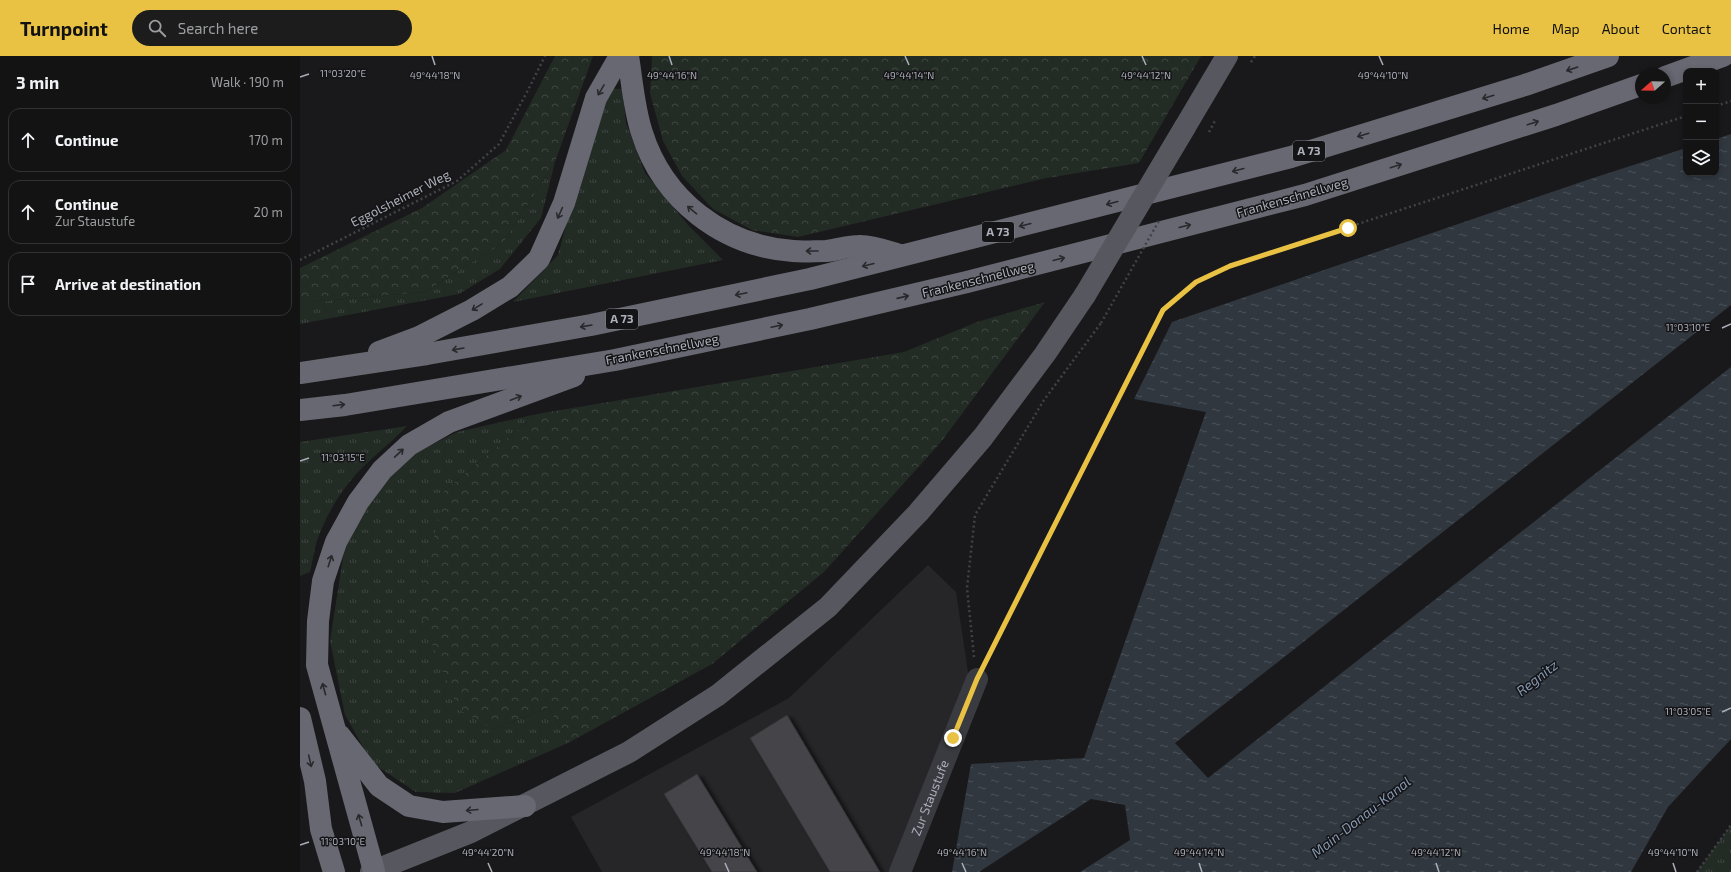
<!DOCTYPE html>
<html lang="en">
<head>
<meta charset="utf-8">
<style>
	:root { --surface:#131314; --page:#1c1c1d; --text:#f1f3f6; --muted:#9d9ea0; --line:#323234; --accent:#e9c244 }
	body { margin:0; font-family:"Exo 2",sans-serif; background:var(--page); color:var(--text) }
	.controls { position:absolute; right:12px; top:12px; display:grid; overflow:hidden; border-radius:8px; box-shadow:0 2px 6px #0003 }
	.controls button { width:36px; height:36px; display:grid; place-items:center; padding:0; border:0; border-bottom:1px solid var(--line); background:var(--surface); color:var(--text); font:20px sans-serif }
	.compass { position:absolute; left:1335px; top:12px; width:36px; height:36px; border-radius:50%; background:var(--surface); box-shadow:0 2px 6px #0003; rotate:250deg }
	.stop { position:absolute; width:12px; height:12px; margin:-9px; border:3px solid #e9c244; border-radius:50%; background:#fff }
	.stop.end { background:#e9c244; border-color:#fff; box-shadow:0 1px 4px #0008 }
	.list { margin:0; padding:0; list-style:none }
	h2 { display:flex; justify-content:space-between; align-items:center; height:52px; margin:0; padding:0 16px; font-size:17px }
	h2 small { font-size:13px; font-weight:400; color:var(--muted) }
	.list li { display:grid; grid-template-columns:26px 1fr auto; gap:12px; align-items:center; box-sizing:border-box; height:64px; margin:0 8px 8px; padding:0 8px; border:1px solid var(--line); border-radius:12px }
	.list b { display:block; font-size:15px; white-space:nowrap }
	.list p { margin:0; font-size:13px; white-space:nowrap; color:var(--muted) }
	.list em { font-size:13px; font-style:normal; color:var(--muted) }
	.icon { flex:none; width:22px; height:22px; fill:none; stroke:currentColor; stroke-width:2; stroke-linecap:round; stroke-linejoin:round }
	.map { position:relative; flex:none; width:1431px; height:816px; overflow:hidden }
	header { display:flex; align-items:center; gap:24px; box-sizing:border-box; height:56px; padding:0 20px; background:var(--accent); color:#111 }
	header strong { font-size:19px }
	nav { display:flex; gap:22px; margin-inline-start:auto; font-size:14px }
	.search { width:280px; height:36px; background:var(--page); display:flex; align-items:center; gap:10px; box-sizing:border-box; padding:0 14px; border-radius:22px; color:var(--muted); font-size:15px }
	main { display:flex }
	aside { flex:1; background:var(--surface) }
	.map>svg:first-child { display:block }
	.built { fill:#262528 }
	.grass { fill:url(#grass-tufts) }
	.forest { fill:url(#forest-crowns) }
	.water { fill:url(#water-ripples) }
	.building { fill:#444448; stroke:#343337; filter:url(#shadow) }
	.lines { fill:none; stroke-linecap:round; stroke-linejoin:round }
	.path { stroke:#404247; stroke-width:2.5; stroke-dasharray:2 3; stroke-linecap:butt }
	.minor { stroke:#3a3b40; stroke-width:22 }
	.major { stroke:#57585f; stroke-width:22 }
	.highway { stroke:#676871; stroke-width:22 }
	.path-bridge { stroke:#404247; stroke-width:2.5; stroke-dasharray:2 3; stroke-linecap:butt }
	.major-bridge { stroke:#57585f; stroke-width:22 }
	.oneway { stroke:#29292d }
	.route { stroke:#e9c244; stroke-width:5 }
	.ticks { fill:none; stroke:#acafba; stroke-width:1.5 }
	.labels { text-anchor:middle; stroke-width:3; stroke-linejoin:round; paint-order:stroke }
	.shield { fill:#141416; stroke:#7e8089; stroke-width:1 }
	.shield-label { font-size:12px; font-weight:bold; fill:#acafba }
	.street-label { font-size:13px; fill:#acafba; stroke:#141416 }
	.water-label { font-size:14px; font-style:italic; fill:#8699b3; stroke:#141416 }
	.ticks-label { font-size:10px; text-anchor:middle; fill:#acafba; stroke:#141416; stroke-width:3; stroke-linejoin:round; paint-order:stroke }
</style>
</head>
<body>
<header>
<strong>Turnpoint</strong>
<div class="search"><svg class="icon" aria-label="search" viewBox="0 0 24 24"><circle cx="10" cy="10" r="6"/><path d="M15 15l6 6"/></svg>Search here</div>
<nav><a>Home</a><a>Map</a><a>About</a><a>Contact</a></nav>
</header>
<main>
<aside>
<h2>3 min<small>Walk · 190 m</small></h2>
<ul class="list">
<li><svg class="icon" aria-label="ahead" viewBox="0 0 24 24"><path d="M12 20V5M6 11l6-6 6 6"/></svg><div><b>Continue</b></div><em>170 m</em></li>
<li><svg class="icon" aria-label="ahead" viewBox="0 0 24 24"><path d="M12 20V5M6 11l6-6 6 6"/></svg><div><b>Continue</b><p>Zur Staustufe</p></div><em>20 m</em></li>
<li><svg class="icon" aria-label="arrive" viewBox="0 0 24 24"><path d="M6 21V4h12l-3 4 3 4H6"/></svg><div><b>Arrive at destination</b></div></li>
</ul>
</aside>
<div class="map">
<svg width="1431" height="816" viewBox="0 0 1431 816">
	<defs>
		<pattern id="grass-tufts" width="24" height="20" patternUnits="userSpaceOnUse"><rect width="24" height="20" fill="#232b25"/><path d="M3 7l-1-3M5 7V3M7 7l1-3M15 17l-1-3M17 17v-4M19 17l1-3" fill="none" stroke="#404743"/></pattern>
		<pattern id="forest-crowns" width="20" height="18" patternUnits="userSpaceOnUse"><rect width="20" height="18" fill="#232b25"/><path d="M2 6a3 3 0 1 1 6 0M12 15a3 3 0 1 1 6 0" fill="none" stroke="#404743"/></pattern>
		<pattern id="water-ripples" width="26" height="14" patternUnits="userSpaceOnUse"><rect width="26" height="14" fill="#30373f"/><path d="M2 4q2-2 4 0t4 0M15 11q2-2 4 0t4 0" fill="none" stroke="#4b5159"/></pattern>
		<filter id="shadow"><feDropShadow dx="4.5" dy="2.5" stdDeviation="2" flood-color="#0009"/></filter>
	</defs>
	<rect width="100%" height="100%" fill="#19191b"/>
	<path class="built" d="M 628,509 L 656,536 L 669,623 L 590,816 L 302,816 L 271,761 L 489,642 Z"/>
	<g class="grass">
		<path d="M 307,32 L 322,33 L 326,67 L 345,117 L 389,170 L 423,204 L 213,246 L 258,199 L 270,155 Z"/>
		<path d="M 255,106 L 241,162 L 200,213 L 159,238 L 0,268 L 0,247 L 124,236 L 203,187 Z"/>
		<path d="M 237,358 L 144,435 L 193,673 L 248,652 L 270,686 L 155,737 L 116,736 L 72,707 L 45,659 L 30,585 L 45,489 L 71,441 L 109,400 L 157,376 Z"/>
		<path d="M 107,370 C 93,385 77,397 62,412 C 43,431 27,457 18,482 C 14,493 13,505 10,516 L 0,520 L 0,386 Z"/>
		<path d="M 1431,769 L 1431,816 L 1397,816 Z"/>
	</g>
	<g class="forest">
		<path d="M 255,0 L 293,0 L 255,106 L 203,187 L 124,236 L 0,247 L 0,212 L 122,152 L 206,94 Z"/>
		<path d="M 352,0 L 901,0 L 839,107 L 747,122 L 498,181 L 452,174 L 413,153 L 382,120 L 363,85 L 350,37 Z"/>
		<path d="M 745,246 L 641,386 L 524,516 L 412,608 L 270,686 L 248,652 L 193,673 L 158,653 L 118,553 L 144,435 L 237,358 L 604,296 L 677,266 Z"/>
	</g>
	<path class="water" d="M 1431,78 L 1431,249 L 875,687 L 908,722 L 1431,311 L 1431,683 L 1368,751 L 1331,816 L 780,816 L 830,784 L 825,749 L 791,743 L 679,816 L 652,816 L 671,708 L 784,702 L 906,356 L 834,343 L 872,266 L 1287,124 L 1386,92 L 1386,117 L 1416,117 L 1416,83 Z"/>
	<g class="building">
		<path d="M 487,659 L 580,816 L 530,816 L 450,682 Z"/>
		<path d="M 397,718 L 457,816 L 412,816 L 364,738 Z"/>
	</g>
	<g class="lines">
		<g class="path">
			<path d="M 951,6 L 955,0"/>
			<path d="M 1416,50 L 1431,45"/>
			<path d="M 0,204 L 157,125 L 199,88 L 227,36 L 245,0"/>
			<path d="M 674,601 L 667,532 L 675,459 L 744,344 L 801,267"/>
			<path d="M 687,603 L 863,255 L 896,226 L 930,210 L 1386,60"/>
			<path d="M 1397,816 L 1431,769"/>
		</g>
		<path class="minor" id="s1" d="M 600,816 L 677,623"/>
		<g class="major">
			<path d="M 885,71 L 927,0"/>
			<path d="M 71,816 L 171,776 L 329,696 L 418,639 L 528,551 L 618,457 L 683,381 L 745,298 L 785,239"/>
		</g>
		<g class="highway">
			<path d="M 328,0 C 332,25 334,53 342,77 C 363,144 423,190 493,195 C 503,196 515,195 526,195 C 537,194 548,190 559,190 C 571,189 589,196 600,199"/>
			<path d="M 1365,21 L 1423,0"/>
			<path d="M 79,296 L 119,281 L 172,254 L 210,231 L 239,203 L 264,147 L 296,42 L 320,0"/>
			<path d="M 0,317 L 127,298 L 291,269 L 510,223 L 991,101 L 1225,29 L 1308,0"/>
			<path d="M 0,354 L 45,349 L 315,304 L 510,263 L 667,226 L 1005,139 L 1256,59 L 1341,29"/>
			<path d="M 0,662 L 15,725 L 21,773 L 34,816"/>
			<path d="M 40,680 L 79,730 L 109,750 L 143,756 L 225,750"/>
			<path d="M 74,815 L 17,609 L 18,565 L 23,525 L 36,486 L 58,446 L 82,414 L 109,389 L 149,366 L 274,320"/>
		</g>
		<g class="path-bridge">
			<path d="M 909,76 L 916,63"/>
			<path d="M 801,267 L 860,163"/>
		</g>
		<path class="major-bridge" d="M 785,239 L 885,71"/>
	</g>
	<defs><path id="oneway-shaft" d="M-6 0H5M1.5-3L5.5 0L1.5 3" fill="none" stroke-width="1.6" stroke-linecap="round" stroke-linejoin="round"/></defs>
	<g class="oneway">
		<use href="#oneway-shaft" transform="translate(1272 13) rotate(161)"/>
		<use href="#oneway-shaft" transform="translate(301 34) rotate(120)"/>
		<use href="#oneway-shaft" transform="translate(1188 41) rotate(163)"/>
		<use href="#oneway-shaft" transform="translate(1233 67) rotate(-18)"/>
		<use href="#oneway-shaft" transform="translate(1063 79) rotate(163)"/>
		<use href="#oneway-shaft" transform="translate(1096 110) rotate(-18)"/>
		<use href="#oneway-shaft" transform="translate(938 114) rotate(165)"/>
		<use href="#oneway-shaft" transform="translate(812 147) rotate(165)"/>
		<use href="#oneway-shaft" transform="translate(392 154) rotate(-140)"/>
		<use href="#oneway-shaft" transform="translate(260 157) rotate(114)"/>
		<use href="#oneway-shaft" transform="translate(725 169) rotate(166)"/>
		<use href="#oneway-shaft" transform="translate(885 170) rotate(-14)"/>
		<use href="#oneway-shaft" transform="translate(512 195) rotate(180)"/>
		<use href="#oneway-shaft" transform="translate(759 203) rotate(-14)"/>
		<use href="#oneway-shaft" transform="translate(568 209) rotate(166)"/>
		<use href="#oneway-shaft" transform="translate(441 238) rotate(168)"/>
		<use href="#oneway-shaft" transform="translate(603 241) rotate(-13)"/>
		<use href="#oneway-shaft" transform="translate(177 251) rotate(148)"/>
		<use href="#oneway-shaft" transform="translate(286 270) rotate(170)"/>
		<use href="#oneway-shaft" transform="translate(477 270) rotate(-12)"/>
		<use href="#oneway-shaft" transform="translate(158 293) rotate(170)"/>
		<use href="#oneway-shaft" transform="translate(216 342) rotate(-21)"/>
		<use href="#oneway-shaft" transform="translate(39 349) rotate(-7)"/>
		<use href="#oneway-shaft" transform="translate(99 397) rotate(-43)"/>
		<use href="#oneway-shaft" transform="translate(30 505) rotate(-72)"/>
		<use href="#oneway-shaft" transform="translate(24 633) rotate(-105)"/>
		<use href="#oneway-shaft" transform="translate(10 705) rotate(77)"/>
		<use href="#oneway-shaft" transform="translate(172 754) rotate(175)"/>
		<use href="#oneway-shaft" transform="translate(60 764) rotate(-106)"/>
	</g>
	<g class="lines">
		<path class="route" d="M 653,682 L 677,623 L 863,254 L 896,226 L 930,210 L 1048,172"/>
	</g>
	<path class="ticks" d="M 132,0 L 135,9M 369,0 L 372,9M 605,0 L 609,9M 842,0 L 846,9M 1079,0 L 1083,9M 0,21 L 9,18M 1422,272 L 1431,268M 0,405 L 9,402M 1422,656 L 1431,652M 0,789 L 9,786M 188,807 L 192,816M 425,807 L 429,816M 662,807 L 666,816M 899,807 L 902,816M 1136,807 L 1139,816M 1373,807 L 1376,816"/>
	<g class="labels">
		<g class="shield">
			<rect x="993" y="85" width="32" height="20" rx="3"/>
			<rect x="682" y="166" width="32" height="20" rx="3"/>
			<rect x="306" y="253" width="32" height="20" rx="3"/>
		</g>
		<g class="shield-label">
			<text x="1009" y="99">A 73</text>
			<text x="698" y="180">A 73</text>
			<text x="322" y="267">A 73</text>
		</g>
		<g class="street-label">
			<text transform="translate(992 141) rotate(-16)" y="5">Frankenschnellweg</text>
			<text transform="translate(100 142) rotate(-27)" y="5">Eggolsheimer Weg</text>
			<text transform="translate(678 223) rotate(-14)" y="5">Frankenschnellweg</text>
			<text transform="translate(362 293) rotate(-11)" y="5">Frankenschnellweg</text>
			<text dy="5" stroke="none"><textPath href="#s1" startOffset="80">Zur Staustufe</textPath></text>
		</g>
		<g class="water-label">
			<text transform="translate(1237 622) rotate(-38)" y="5">Regnitz</text>
			<text transform="translate(1061 761) rotate(-38)" y="5">Main-Donau-Kanal</text>
		</g>
	</g>
	<g class="ticks-label">
		<text x="43" y="21">11°03'20"E</text>
		<text x="135" y="23">49°44'18"N</text>
		<text x="372" y="23">49°44'16"N</text>
		<text x="609" y="23">49°44'14"N</text>
		<text x="846" y="23">49°44'12"N</text>
		<text x="1083" y="23">49°44'10"N</text>
		<text x="1388" y="275">11°03'10"E</text>
		<text x="43" y="405">11°03'15"E</text>
		<text x="1388" y="659">11°03'05"E</text>
		<text x="43" y="789">11°03'10"E</text>
		<text x="188" y="800">49°44'20"N</text>
		<text x="425" y="800">49°44'18"N</text>
		<text x="662" y="800">49°44'16"N</text>
		<text x="899" y="800">49°44'14"N</text>
		<text x="1136" y="800">49°44'12"N</text>
		<text x="1373" y="800">49°44'10"N</text>
	</g>
</svg>
<div class="controls">
<button>+</button>
<button>−</button>
<button><svg class="icon" aria-label="layers" viewBox="0 0 24 24"><path d="M12 4l9 5-9 5-9-5zM3 14l9 5 9-5"/></svg></button>
</div>
<svg class="compass" viewBox="-18 -18 36 36"><path d="M0-13l5 13h-10z" fill="#e53935"/><path d="M0 13l5-13h-10z" fill="#9d9ea0"/></svg>
<div class="stop" style="left:1048px;top:172px"></div>
<div class="stop end" style="left:653px;top:682px"></div>
</div>
</main>
</body>
</html>
